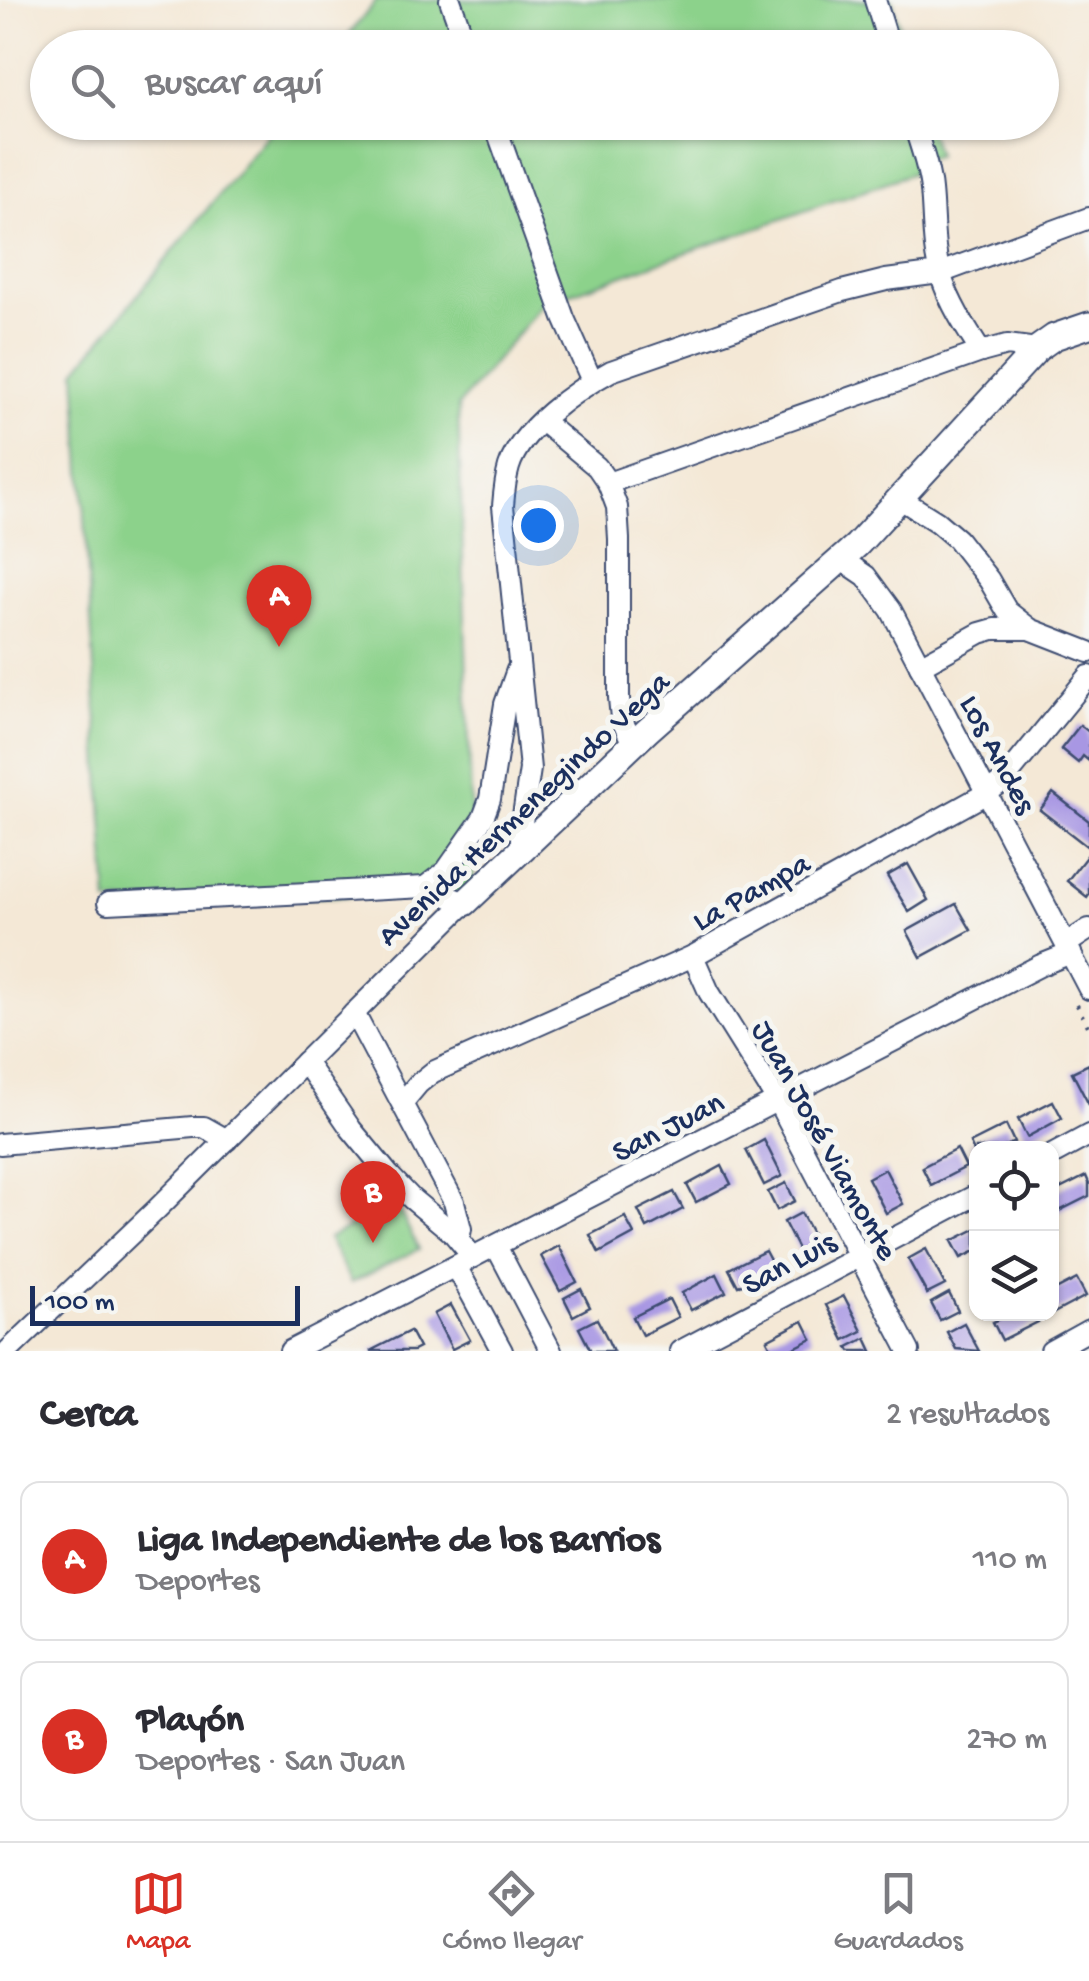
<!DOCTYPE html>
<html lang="es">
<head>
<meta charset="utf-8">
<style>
	:root { --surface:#fff; --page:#f2f2f3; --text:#2b2b33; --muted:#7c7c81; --line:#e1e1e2; --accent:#d93025 }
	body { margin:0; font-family:"Gochi Hand",sans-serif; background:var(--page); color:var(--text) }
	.controls { position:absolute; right:30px; bottom:30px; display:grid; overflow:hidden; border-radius:20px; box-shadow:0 2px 8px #0004 }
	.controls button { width:90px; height:90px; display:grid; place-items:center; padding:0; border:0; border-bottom:2px solid var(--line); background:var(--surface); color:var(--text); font:50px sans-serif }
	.scale { position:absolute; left:30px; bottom:25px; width:270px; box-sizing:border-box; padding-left:10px; border:5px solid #1b2f5e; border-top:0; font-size:28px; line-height:35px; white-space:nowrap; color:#1b2f5e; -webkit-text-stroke:8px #f6f6f2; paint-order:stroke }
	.you { position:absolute; left:538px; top:525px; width:35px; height:35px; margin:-25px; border:8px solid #fff; border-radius:50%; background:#1a73e8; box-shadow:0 0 0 15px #1a73e833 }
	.badge { display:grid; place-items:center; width:65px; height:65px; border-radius:50%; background:var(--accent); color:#fff; font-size:32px; font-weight:700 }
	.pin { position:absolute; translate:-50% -82px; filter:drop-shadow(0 2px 5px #0008) }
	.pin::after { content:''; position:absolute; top:52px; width:35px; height:30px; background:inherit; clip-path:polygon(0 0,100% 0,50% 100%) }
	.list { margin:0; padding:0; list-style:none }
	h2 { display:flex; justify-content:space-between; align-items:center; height:130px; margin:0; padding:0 40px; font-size:42px }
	h2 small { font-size:32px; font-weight:400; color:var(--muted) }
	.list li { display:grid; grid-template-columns:65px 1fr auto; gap:30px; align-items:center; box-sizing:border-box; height:160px; margin:0 20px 20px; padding:0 20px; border:2px solid var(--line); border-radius:20px }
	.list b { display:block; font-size:38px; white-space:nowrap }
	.list p { margin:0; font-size:32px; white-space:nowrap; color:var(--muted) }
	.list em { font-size:32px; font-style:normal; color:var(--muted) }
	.icon { flex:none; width:55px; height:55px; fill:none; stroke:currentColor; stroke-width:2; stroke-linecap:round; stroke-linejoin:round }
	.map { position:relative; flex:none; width:1089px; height:1351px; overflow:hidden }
	.search { position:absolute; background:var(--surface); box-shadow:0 2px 8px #0004; left:30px; right:30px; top:30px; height:110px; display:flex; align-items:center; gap:25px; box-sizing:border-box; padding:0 35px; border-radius:55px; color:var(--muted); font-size:38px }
	.sheet { height:490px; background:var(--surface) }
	nav { display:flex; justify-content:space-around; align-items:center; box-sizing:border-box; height:140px; border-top:2px solid var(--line); background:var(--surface); font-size:28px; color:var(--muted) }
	nav a { display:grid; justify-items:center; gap:5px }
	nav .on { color:var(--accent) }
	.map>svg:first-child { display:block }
	.green { fill:#8cd28b; stroke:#548074; stroke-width:2.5 }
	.building { fill:#a897e3 }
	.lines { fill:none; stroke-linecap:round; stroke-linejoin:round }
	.minor-casing { stroke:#3c4b70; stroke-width:24 }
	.tertiary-casing { stroke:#3c4b70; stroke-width:29 }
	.path { stroke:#3c4b70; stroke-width:4; stroke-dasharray:2.5 8; stroke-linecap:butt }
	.minor { stroke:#fff; stroke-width:20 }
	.tertiary { stroke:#fff; stroke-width:25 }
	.labels { text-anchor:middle; stroke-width:10; stroke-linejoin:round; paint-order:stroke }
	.street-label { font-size:32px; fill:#1b2f5e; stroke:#f6f6f2 }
</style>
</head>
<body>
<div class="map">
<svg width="1089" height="1351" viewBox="0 0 1089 1351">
	<rect width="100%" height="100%" fill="#f6f6f2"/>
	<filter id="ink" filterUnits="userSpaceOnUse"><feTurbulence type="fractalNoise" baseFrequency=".01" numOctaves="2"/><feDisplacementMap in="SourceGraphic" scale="20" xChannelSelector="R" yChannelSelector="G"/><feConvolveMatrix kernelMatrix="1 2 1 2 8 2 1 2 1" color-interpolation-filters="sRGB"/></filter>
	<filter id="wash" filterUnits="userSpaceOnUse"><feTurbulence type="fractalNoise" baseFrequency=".0048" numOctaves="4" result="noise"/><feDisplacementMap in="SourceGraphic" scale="40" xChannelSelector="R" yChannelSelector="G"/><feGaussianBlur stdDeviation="2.25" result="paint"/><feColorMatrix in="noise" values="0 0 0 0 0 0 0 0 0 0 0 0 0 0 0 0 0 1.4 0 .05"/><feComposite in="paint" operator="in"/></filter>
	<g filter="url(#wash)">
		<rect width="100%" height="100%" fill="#f4e8d6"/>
		<g class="green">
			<path d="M 377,0 L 892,0 L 905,47 L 338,48 Z"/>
			<path d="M 277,123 L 927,123 L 937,156 L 925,159 L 927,168 L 543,303 L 458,406 L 474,895 L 444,893 L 108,903 L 76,371 Z"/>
			<path d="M 396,1204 L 419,1249 L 351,1283 L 328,1238 Z"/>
		</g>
		<g id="blocks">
			<g class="building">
				<path d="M 1080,725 L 1089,732 L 1089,761 L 1083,756 L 1078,763 L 1061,749 Z"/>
				<path d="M 1053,793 L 1089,821 L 1089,848 L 1040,810 Z"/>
				<path d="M 1089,853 L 1089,894 L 1087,897 L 1067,881 Z"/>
				<path d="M 908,864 L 928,900 L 909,912 L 887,876 Z"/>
				<path d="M 956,904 L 971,930 L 921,957 L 907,931 Z"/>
				<path d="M 1089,1064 L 1089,1105 L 1072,1072 Z"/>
				<path d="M 1053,1101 L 1062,1118 L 1027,1137 L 1018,1119 Z"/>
				<path d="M 1006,1125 L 1014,1142 L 1002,1148 L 976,1148 L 976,1156 L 970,1143 Z"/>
				<path d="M 764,1140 L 782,1176 L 764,1185 L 746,1150 Z"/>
				<path d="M 957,1149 L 966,1167 L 931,1185 L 922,1167 Z"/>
				<path d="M 722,1166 L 731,1184 L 696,1202 L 687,1185 Z"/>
				<path d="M 885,1169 L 903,1204 L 886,1213 L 868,1178 Z"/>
				<path d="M 1086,1176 L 1089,1183 L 1089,1196 L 1059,1211 L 1052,1193 Z"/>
				<path d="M 786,1183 L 795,1201 L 777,1210 L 768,1192 Z"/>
				<path d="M 674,1192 L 683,1209 L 647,1228 L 638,1210 Z"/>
				<path d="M 801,1213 L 820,1248 L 802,1257 L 784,1222 Z"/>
				<path d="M 625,1217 L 634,1234 L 599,1253 L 590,1235 Z"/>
				<path d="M 976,1229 L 976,1251 L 961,1258 L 952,1241 Z"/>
				<path d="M 559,1246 L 577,1282 L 560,1291 L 541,1256 Z"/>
				<path d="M 926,1249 L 945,1285 L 927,1294 L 908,1259 Z"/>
				<path d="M 765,1251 L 774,1268 L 738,1286 L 729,1269 Z"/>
				<path d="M 717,1274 L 726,1292 L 691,1310 L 682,1293 Z"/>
				<path d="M 1077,1279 L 1086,1296 L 1052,1314 L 1052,1292 Z"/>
				<path d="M 581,1289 L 590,1307 L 573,1316 L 564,1298 Z"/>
				<path d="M 949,1293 L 958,1311 L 940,1320 L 931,1303 Z"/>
				<path d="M 844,1296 L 862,1331 L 844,1340 L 826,1305 Z"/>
				<path d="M 669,1299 L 678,1317 L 642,1335 L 633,1317 Z"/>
				<path d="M 451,1305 L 470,1340 L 452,1349 L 434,1314 Z"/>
				<path d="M 1011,1314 L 1034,1314 L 1038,1322 L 1002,1340 L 993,1322 Z"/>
				<path d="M 597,1319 L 606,1336 L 613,1351 L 591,1351 L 579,1328 Z"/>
				<path d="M 803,1321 L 812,1339 L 788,1351 L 773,1351 L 767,1340 Z"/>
				<path d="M 964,1323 L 973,1340 L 979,1351 L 956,1349 L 947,1332 Z"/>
				<path d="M 410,1331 L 419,1348 L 413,1351 L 370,1351 Z"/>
				<path d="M 866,1338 L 872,1351 L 850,1351 L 848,1347 Z"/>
			</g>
		</g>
	</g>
	<g filter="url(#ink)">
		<use href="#blocks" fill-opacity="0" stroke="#3c4b70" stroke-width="2.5"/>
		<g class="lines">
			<defs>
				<g id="minor">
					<path d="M 450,0 L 467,48"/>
					<path d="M 875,0 L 890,48"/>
					<path d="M 494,122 L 564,318 L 592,381"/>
					<path d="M 913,122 C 920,145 929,167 931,190 C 934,219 932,248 941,276 C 950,304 965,327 981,352"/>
					<path d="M 542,421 L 597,467 L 608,483 L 617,507 L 619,539 L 619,698 L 621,718 L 633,744"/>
					<path d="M 608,483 L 981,352 L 1007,345 L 1037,349"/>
					<path d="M 899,498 L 937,522 L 957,539 L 989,580 L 1007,611 L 1030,629 L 1089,652"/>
					<path d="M 841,559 L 866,576 L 891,610 L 1089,989"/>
					<path d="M 920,666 L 980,633 L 994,629 L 1030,629"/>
					<path d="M 521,850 L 521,829 L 530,769 L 503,506 C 504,493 505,480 509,467 C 521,428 576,390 611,371 L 842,291 L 886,280 L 940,273 L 1089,218"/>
					<path d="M 425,887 L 446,871 L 483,818 L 490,799 L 505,704 L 517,670"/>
					<path d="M 1066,944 L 1089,929"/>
					<path d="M 693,956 L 709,992 L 778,1102 L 909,1351"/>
					<path d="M 354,1013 L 454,1202 L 461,1229 L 459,1239"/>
					<path d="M 305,1062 L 351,1129 L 389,1175 L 412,1199 L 453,1233 L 473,1257"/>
					<path d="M 403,1102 L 418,1084 L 433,1072 L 693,956 L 987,793 L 1003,781 L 1089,676"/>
					<path d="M 0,1144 L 193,1127 L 204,1127 L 227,1140"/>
					<path d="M 1052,1155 L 1089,1135"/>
					<path d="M 496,1246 L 551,1351"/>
					<path d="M 456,1266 L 502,1351"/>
					<path d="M 8,1351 L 156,1210 L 465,903 L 425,887 L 108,903"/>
					<path d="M 290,1351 L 1041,965 L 1071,953"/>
					<path d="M 680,1351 L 976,1195"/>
					<path d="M 1051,1351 L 1089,1330"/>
				</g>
				<path id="tertiary" d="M 465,903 L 647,731 L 857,545 L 1037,349 L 1054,337 L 1089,325"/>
			</defs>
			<use href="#minor" class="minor-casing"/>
			<use href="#tertiary" class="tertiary-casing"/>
			<path class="path" d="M 1077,1005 L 1089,1028"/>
			<use href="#minor" class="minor"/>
			<use href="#tertiary" class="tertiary"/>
		</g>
	</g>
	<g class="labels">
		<g class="street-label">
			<text transform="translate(1000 753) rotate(62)" y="11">Los Andes</text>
			<text transform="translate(522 807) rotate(-43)" y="11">Avenida Hermenegindo Vega</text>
			<text transform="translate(750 890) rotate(-29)" y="11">La Pampa</text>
			<text transform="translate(667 1125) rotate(-27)" y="11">San Juan</text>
			<text transform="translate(827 1139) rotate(61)" y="11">Juan José Viamonte</text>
			<text transform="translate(788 1261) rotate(-28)" y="11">San Luis</text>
		</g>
	</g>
</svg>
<div class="controls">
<button><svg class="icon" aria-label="locate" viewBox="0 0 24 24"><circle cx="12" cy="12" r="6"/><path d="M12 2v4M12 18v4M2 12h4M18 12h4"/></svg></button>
<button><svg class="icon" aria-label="layers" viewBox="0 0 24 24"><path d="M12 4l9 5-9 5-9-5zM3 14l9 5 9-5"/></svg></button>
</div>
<div class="scale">100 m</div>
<div class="you"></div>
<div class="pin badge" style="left:279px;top:647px">A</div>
<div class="pin badge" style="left:373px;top:1243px">B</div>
<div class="search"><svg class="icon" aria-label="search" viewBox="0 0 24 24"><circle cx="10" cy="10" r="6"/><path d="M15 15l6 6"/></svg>Buscar aquí</div>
</div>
<section class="sheet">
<h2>Cerca<small>2 resultados</small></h2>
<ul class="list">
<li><span class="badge">A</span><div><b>Liga Independiente de los Barrios</b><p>Deportes</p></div><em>110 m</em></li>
<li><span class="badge">B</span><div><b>Playón</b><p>Deportes · San Juan</p></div><em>270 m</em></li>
</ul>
</section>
<nav>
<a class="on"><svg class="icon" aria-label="map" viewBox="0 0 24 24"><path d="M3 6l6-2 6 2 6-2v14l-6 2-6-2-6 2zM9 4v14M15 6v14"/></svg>Mapa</a>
<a><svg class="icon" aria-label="directions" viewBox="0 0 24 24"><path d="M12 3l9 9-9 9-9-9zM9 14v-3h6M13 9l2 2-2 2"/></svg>Cómo llegar</a>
<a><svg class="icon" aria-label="saved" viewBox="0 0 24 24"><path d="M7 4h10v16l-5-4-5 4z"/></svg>Guardados</a>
</nav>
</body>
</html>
